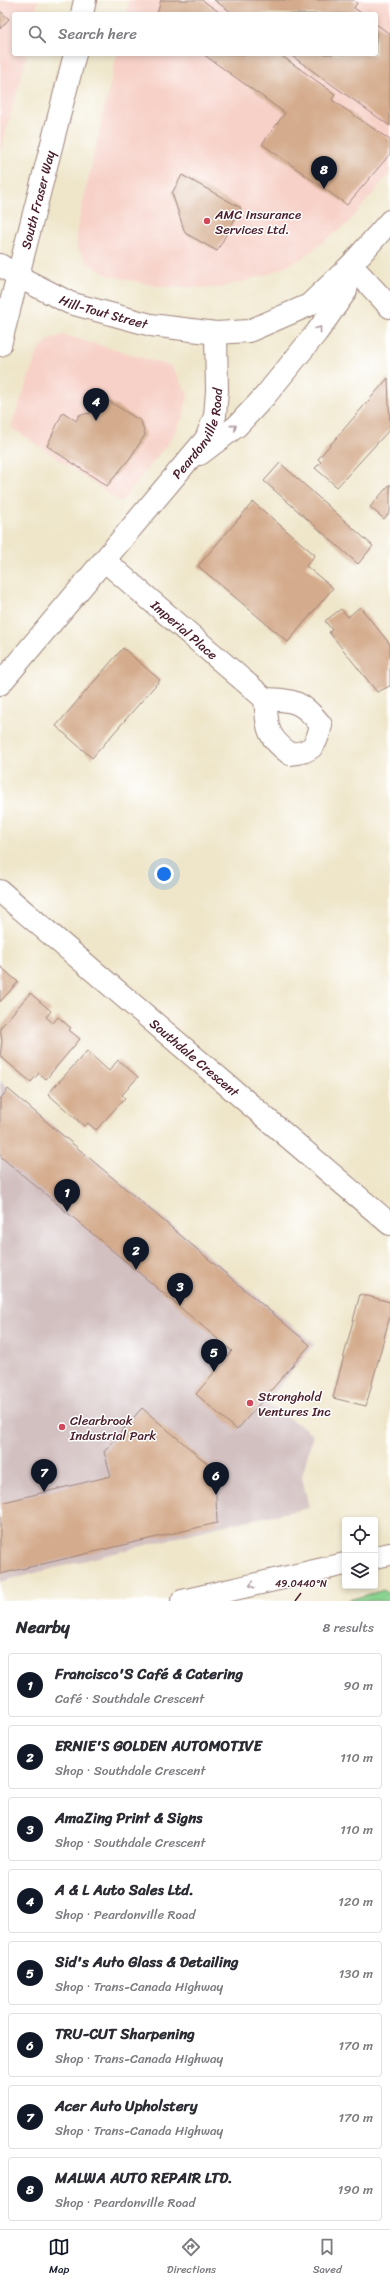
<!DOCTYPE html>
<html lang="en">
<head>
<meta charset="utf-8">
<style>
	:root { --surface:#fff; --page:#f7f7f7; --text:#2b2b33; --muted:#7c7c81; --line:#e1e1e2; --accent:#111827 }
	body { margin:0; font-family:Sriracha,sans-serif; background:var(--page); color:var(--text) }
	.controls { position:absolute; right:12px; bottom:12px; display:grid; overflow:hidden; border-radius:4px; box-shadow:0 2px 6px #0003 }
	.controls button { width:36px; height:36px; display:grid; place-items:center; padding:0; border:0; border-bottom:1px solid var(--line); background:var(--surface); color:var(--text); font:20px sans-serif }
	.you { position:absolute; left:164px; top:874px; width:14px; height:14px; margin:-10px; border:3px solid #fff; border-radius:50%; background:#1a73e8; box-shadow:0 0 0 6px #1a73e833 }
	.badge { display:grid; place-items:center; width:26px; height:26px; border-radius:50%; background:var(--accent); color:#fff; font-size:13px; font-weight:700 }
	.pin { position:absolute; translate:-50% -33px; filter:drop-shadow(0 1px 2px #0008) }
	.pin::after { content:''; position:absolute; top:21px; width:14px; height:12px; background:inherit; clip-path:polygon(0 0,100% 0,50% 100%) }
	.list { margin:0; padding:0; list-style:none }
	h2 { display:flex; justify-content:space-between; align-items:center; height:52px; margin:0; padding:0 16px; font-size:17px }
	h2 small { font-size:13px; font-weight:400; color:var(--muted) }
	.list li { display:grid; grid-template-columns:26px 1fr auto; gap:12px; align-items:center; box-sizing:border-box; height:64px; margin:0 8px 8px; padding:0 8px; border:1px solid var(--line); border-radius:4px }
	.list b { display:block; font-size:15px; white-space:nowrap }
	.list p { margin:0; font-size:13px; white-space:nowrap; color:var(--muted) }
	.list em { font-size:13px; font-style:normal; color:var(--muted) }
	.icon { flex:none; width:22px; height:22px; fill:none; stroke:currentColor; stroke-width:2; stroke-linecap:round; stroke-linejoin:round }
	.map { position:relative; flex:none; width:390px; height:1601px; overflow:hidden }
	.search { position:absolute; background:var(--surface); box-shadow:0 2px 6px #0003; left:12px; right:12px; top:12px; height:44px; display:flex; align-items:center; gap:10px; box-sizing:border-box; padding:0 14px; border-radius:4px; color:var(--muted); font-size:15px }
	.sheet { height:628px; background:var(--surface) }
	nav { display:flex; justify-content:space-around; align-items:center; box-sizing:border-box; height:56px; border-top:1px solid var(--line); background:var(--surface); font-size:11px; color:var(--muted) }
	nav a { display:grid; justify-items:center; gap:2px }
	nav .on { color:var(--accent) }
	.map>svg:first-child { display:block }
	.built { fill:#f7d1c8 }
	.industrial { fill:#d2bfc0 }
	.green { fill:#88d28f; stroke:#69785d }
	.building { fill:#d4ab8c }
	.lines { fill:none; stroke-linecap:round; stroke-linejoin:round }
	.street-casing { stroke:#9c827a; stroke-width:24 }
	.secondary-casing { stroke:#9c827a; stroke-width:24 }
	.highway-casing { stroke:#9c827a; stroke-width:24 }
	.street { stroke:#fff; stroke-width:22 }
	.secondary { stroke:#fff; stroke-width:22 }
	.highway { stroke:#fff; stroke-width:22 }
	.oneway { stroke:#ae9aa0 }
	.ticks { fill:none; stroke:#4a1f2b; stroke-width:1.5 }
	.poi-dot { fill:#d1495b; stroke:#fff; stroke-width:1.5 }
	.labels { text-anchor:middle; stroke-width:3; stroke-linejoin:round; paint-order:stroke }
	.street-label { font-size:13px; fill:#4a1f2b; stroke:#fff }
	.poi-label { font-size:13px; fill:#4a1f2b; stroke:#fff; text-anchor:start }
	.ticks-label { font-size:10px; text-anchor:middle; fill:#4a1f2b; stroke:#fff; stroke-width:3; stroke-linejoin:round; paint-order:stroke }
</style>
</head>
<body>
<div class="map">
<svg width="390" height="1601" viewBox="0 0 390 1601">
	<rect width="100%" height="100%" fill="#fff"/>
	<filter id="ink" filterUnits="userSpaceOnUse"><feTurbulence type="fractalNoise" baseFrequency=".025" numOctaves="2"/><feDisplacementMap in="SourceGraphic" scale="8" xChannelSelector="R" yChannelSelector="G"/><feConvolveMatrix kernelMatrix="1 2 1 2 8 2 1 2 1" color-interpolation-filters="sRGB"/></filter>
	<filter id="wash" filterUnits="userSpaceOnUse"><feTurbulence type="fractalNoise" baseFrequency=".012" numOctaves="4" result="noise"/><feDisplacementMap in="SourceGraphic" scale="16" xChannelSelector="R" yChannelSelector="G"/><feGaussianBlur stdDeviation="0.9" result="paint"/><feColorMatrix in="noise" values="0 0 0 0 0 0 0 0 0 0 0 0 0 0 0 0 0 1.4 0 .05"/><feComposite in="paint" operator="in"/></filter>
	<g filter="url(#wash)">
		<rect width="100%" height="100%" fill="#efe6ca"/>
		<g class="built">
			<path d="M 0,0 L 38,0 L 35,14 L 14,14 L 14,54 L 27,54 L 0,154 Z"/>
			<path d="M 129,0 L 390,0 L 390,173 L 348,223 L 302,258 L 267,275 L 218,288 L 161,287 L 110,276 L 90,265 L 77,247 L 77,228 L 117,54 L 376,54 L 376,14 L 126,14 Z"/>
			<path d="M 64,335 L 171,366 L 188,394 L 183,416 L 171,439 L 121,502 L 11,427 L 38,351 L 50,339 Z"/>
		</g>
		<path class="industrial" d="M 0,1081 L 314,1344 L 266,1403 L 313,1434 L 302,1477 L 309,1508 L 221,1526 L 0,1582 Z"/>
		<path class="green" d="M 384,1590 L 390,1597 L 390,1601 L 345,1601 Z"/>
		<g id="blocks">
			<g class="building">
				<path d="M 161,0 L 202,0 L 222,14 L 157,14 Z"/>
				<path d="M 214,0 L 353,0 L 357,3 L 354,8 L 363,14 L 234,14 Z"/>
				<path d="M 0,11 L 9,19 L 0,29 Z"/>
				<path d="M 376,24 L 390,34 L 390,126 L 289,54 L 376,54 Z"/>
				<path d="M 203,54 L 279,54 L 335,94 L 332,100 L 390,140 L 390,154 L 347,205 L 262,144 L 285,113 Z"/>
				<path d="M 182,175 L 241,208 L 217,251 L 185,233 L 172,193 Z"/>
				<path d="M 388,378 L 390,429 L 337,487 L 315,468 L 321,462 L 318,459 Z"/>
				<path d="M 105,399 L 141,421 L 145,435 L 130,458 L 107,486 L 47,446 L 63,412 L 76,421 L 79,415 L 96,412 Z"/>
				<path d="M 280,463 L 373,546 L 358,564 L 264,481 Z"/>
				<path d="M 390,484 L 390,512 L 384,519 L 370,507 Z"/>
				<path d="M 253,502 L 315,555 L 306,566 L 333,588 L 288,642 L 198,566 Z"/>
				<path d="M 360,607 L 390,644 L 390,686 L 377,692 L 329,632 L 332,630 L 325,621 L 341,609 L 348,617 Z"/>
				<path d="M 123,648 L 160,680 L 92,758 L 56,726 Z"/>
				<path d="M 0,966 L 18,982 L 0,1002 Z"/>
				<path d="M 30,993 L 51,1011 L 46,1017 L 53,1023 L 58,1017 L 71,1028 L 69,1030 L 80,1039 L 46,1079 L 39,1073 L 31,1082 L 0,1056 L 2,1041 L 0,1028 Z"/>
				<path d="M 87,1051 L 109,1071 L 118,1060 L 138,1077 L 122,1095 L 125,1098 L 96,1130 L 88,1123 L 84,1126 L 48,1094 Z"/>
				<path d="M 8,1089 L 310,1345 L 237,1430 L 196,1394 L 232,1351 L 0,1156 L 0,1099 Z"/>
				<path d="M 360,1294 L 390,1302 L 390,1316 L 366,1406 L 333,1398 Z"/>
				<path d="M 142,1408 L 215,1470 L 217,1523 L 0,1574 L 0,1503 L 111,1476 L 104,1452 Z"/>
			</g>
		</g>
	</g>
	<g filter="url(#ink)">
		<use href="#blocks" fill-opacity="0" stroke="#9c827a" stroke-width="1"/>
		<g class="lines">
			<defs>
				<g id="street">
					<path d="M 0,265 L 19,277"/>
					<path d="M 351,265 L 390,307"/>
					<path id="s1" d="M 105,561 L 265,699 C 294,700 302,701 321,725 C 316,747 312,752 290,754 C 265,735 268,728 265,699"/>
					<path id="s2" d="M 0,891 L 390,1224"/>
				</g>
				<g id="secondary">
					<path d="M 82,14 L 85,0"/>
					<path id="s3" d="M 19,277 L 70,303 L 151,325 L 216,333 L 249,331 L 309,305 L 351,265 L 390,221"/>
					<path id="s4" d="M 0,345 L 75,54"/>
					<path d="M 200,454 L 237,426 L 265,396 L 317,332 L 346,291 L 351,265"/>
					<path id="s5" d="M 0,684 L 206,439 L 215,416 L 217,391 L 216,333"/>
				</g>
				<g id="highway">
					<path d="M 375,1557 L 390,1554"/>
					<path d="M 182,1601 L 345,1564"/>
				</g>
			</defs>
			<use href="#street" class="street-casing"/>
			<use href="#secondary" class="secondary-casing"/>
			<use href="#highway" class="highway-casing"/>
			<use href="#street" class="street"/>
			<use href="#secondary" class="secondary"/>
			<use href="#highway" class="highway"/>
		</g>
		<defs><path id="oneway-chevron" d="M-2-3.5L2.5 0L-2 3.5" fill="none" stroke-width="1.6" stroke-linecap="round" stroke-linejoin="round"/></defs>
		<g class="oneway">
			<use href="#oneway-chevron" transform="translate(319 329) rotate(-53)"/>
			<use href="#oneway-chevron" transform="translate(234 427) rotate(-40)"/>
			<use href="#oneway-chevron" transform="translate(252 1585) rotate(167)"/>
		</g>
	</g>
	<path class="ticks" d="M 295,1601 L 301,1593"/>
	<g class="poi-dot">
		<circle cx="207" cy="221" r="4"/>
		<circle cx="250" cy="1403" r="4"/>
		<circle cx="62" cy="1427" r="4"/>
	</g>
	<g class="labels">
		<g class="street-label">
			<text dy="5" stroke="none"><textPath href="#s4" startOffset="150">South Fraser Way</textPath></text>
			<text dy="5" stroke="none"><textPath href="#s3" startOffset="92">Hill-Tout Street</textPath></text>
			<text dy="5" stroke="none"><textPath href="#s5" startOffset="322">Peardonville Road</textPath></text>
			<text dy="5" stroke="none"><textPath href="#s1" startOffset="105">Imperial Place</textPath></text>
			<text dy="5" stroke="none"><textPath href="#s2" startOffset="256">Southdale Crescent</textPath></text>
		</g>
		<g class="poi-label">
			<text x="215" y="219">AMC Insurance<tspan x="215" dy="15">Services Ltd.</tspan></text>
			<text x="258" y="1401">Stronghold<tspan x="258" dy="15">Ventures Inc</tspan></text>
			<text x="70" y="1425">Clearbrook<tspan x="70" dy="15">Industrial Park</tspan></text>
		</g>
	</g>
	<g class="ticks-label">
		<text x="301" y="1587">49.0440°N</text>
	</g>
</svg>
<div class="controls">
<button><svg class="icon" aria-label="locate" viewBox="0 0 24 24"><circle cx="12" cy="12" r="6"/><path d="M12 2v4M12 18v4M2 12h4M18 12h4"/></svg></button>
<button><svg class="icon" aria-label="layers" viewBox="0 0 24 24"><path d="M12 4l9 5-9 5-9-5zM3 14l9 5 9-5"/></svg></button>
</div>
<div class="you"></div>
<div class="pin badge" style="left:67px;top:1212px">1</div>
<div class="pin badge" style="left:136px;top:1270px">2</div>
<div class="pin badge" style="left:180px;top:1306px">3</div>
<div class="pin badge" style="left:96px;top:421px">4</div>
<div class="pin badge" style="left:214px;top:1372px">5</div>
<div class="pin badge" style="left:216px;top:1495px">6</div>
<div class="pin badge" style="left:44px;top:1492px">7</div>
<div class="pin badge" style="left:324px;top:189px">8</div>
<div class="search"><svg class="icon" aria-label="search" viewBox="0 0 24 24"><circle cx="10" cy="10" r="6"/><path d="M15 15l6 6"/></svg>Search here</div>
</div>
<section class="sheet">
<h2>Nearby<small>8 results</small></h2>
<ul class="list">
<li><span class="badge">1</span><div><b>Francisco'S Café &amp; Catering</b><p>Café · Southdale Crescent</p></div><em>90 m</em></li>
<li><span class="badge">2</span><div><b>ERNIE'S GOLDEN AUTOMOTIVE</b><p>Shop · Southdale Crescent</p></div><em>110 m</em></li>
<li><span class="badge">3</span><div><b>AmaZing Print &amp; Signs</b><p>Shop · Southdale Crescent</p></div><em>110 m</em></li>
<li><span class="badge">4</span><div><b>A &amp; L Auto Sales Ltd.</b><p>Shop · Peardonville Road</p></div><em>120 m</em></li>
<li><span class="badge">5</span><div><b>Sid's Auto Glass &amp; Detailing</b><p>Shop · Trans-Canada Highway</p></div><em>130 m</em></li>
<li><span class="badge">6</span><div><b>TRU-CUT Sharpening</b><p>Shop · Trans-Canada Highway</p></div><em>170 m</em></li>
<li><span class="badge">7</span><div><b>Acer Auto Upholstery</b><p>Shop · Trans-Canada Highway</p></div><em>170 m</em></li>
<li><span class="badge">8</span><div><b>MALWA AUTO REPAIR LTD.</b><p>Shop · Peardonville Road</p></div><em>190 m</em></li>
</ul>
</section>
<nav>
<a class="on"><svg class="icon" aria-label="map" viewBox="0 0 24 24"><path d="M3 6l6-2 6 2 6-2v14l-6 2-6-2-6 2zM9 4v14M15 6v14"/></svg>Map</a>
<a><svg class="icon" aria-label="directions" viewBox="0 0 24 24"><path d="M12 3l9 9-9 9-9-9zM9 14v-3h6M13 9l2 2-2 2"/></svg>Directions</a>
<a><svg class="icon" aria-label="saved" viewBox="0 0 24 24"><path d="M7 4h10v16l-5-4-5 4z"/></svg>Saved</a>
</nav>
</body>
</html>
